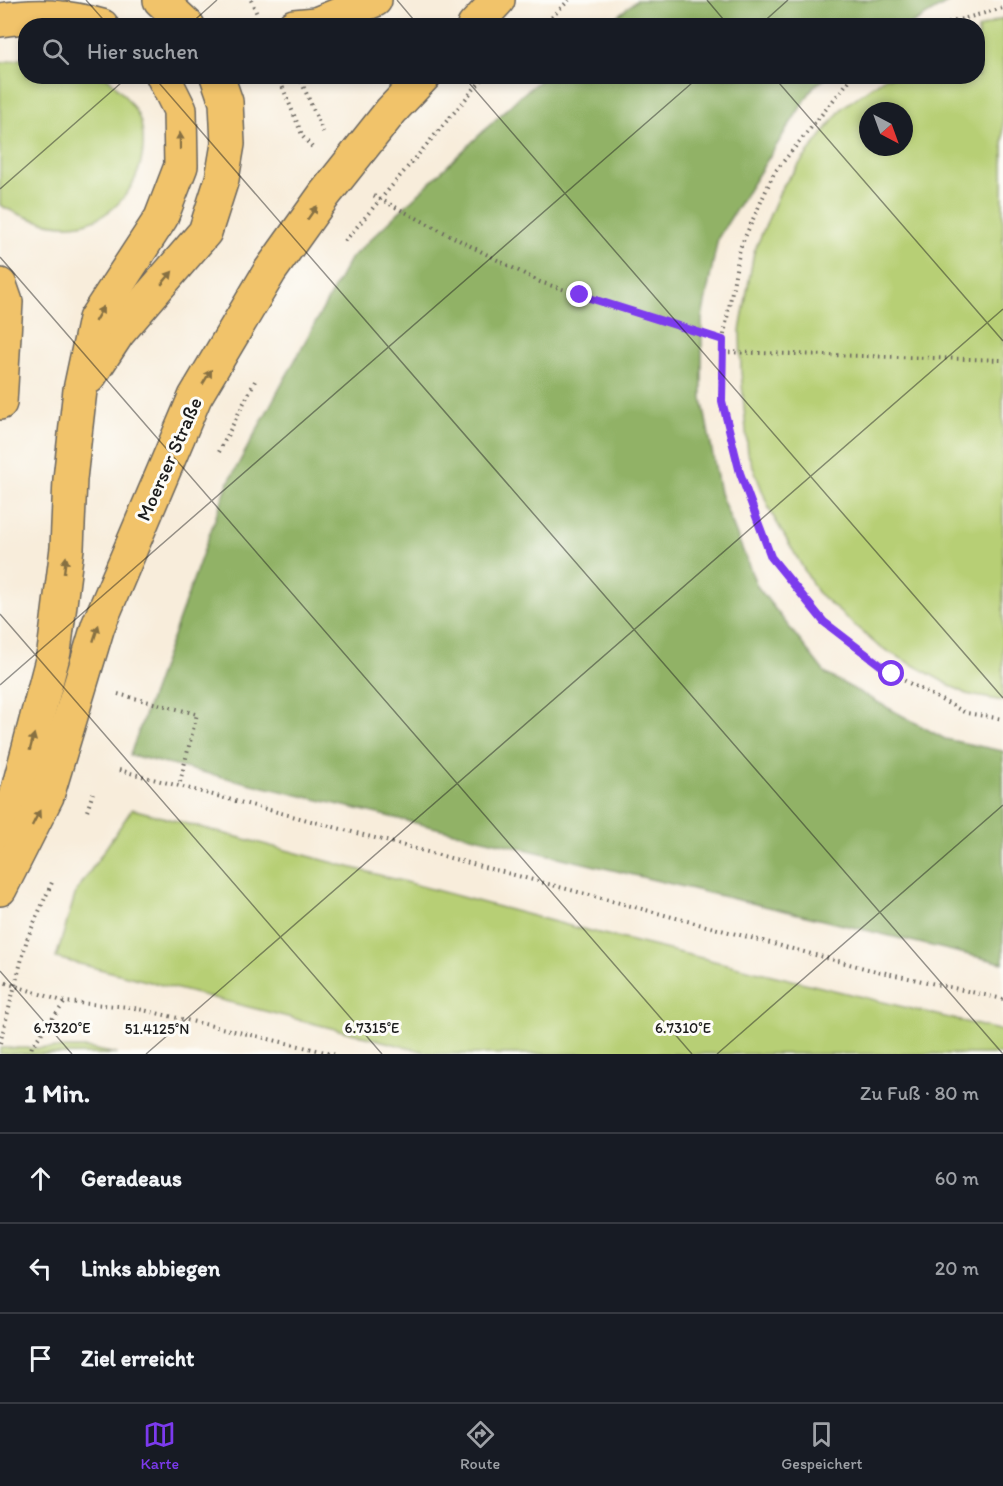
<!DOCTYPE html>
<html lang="de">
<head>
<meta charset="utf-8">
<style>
	:root { --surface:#171b24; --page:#242831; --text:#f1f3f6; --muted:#9ea1a6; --line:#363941; --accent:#7c3aed }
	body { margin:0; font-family:Itim,sans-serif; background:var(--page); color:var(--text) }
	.compass { position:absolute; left:859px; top:102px; width:54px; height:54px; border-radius:50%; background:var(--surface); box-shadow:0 3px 9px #0003; rotate:139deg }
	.stop { position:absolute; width:18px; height:18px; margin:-14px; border:4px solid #7c3aed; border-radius:50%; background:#fff }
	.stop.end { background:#7c3aed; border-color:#fff; box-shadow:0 2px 6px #0008 }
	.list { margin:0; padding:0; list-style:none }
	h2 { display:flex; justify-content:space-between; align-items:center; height:78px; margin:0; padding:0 24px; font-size:26px }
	h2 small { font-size:20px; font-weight:400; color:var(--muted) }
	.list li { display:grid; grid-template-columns:39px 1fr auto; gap:18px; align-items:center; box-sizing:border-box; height:90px; padding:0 24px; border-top:2px solid var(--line) }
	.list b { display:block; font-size:22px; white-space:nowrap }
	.list em { font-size:20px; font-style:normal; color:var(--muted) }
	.icon { flex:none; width:33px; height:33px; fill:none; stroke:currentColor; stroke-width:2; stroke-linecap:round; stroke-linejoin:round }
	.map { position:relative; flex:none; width:1003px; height:1054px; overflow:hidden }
	.search { position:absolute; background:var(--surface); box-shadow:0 3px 9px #0003; left:18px; right:18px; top:18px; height:66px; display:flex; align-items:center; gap:15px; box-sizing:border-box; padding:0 21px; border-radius:24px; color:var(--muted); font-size:22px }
	.sheet { height:348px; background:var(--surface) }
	nav { display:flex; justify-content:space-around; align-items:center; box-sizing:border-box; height:84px; border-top:2px solid var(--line); background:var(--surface); font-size:16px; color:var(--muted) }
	nav a { display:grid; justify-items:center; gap:3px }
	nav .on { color:var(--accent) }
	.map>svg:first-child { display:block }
	.green { fill:#b7cf74; stroke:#6a7648; stroke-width:1.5; fill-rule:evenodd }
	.forest { fill:#91b266; stroke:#566741; stroke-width:1.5 }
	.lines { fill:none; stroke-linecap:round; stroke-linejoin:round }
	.major-casing { stroke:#69655f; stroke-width:36 }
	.path { stroke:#69655f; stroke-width:4; stroke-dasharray:1.5 4.5; stroke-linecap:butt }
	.major { stroke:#f1c36a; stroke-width:33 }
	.path-bridge { stroke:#69655f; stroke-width:4; stroke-dasharray:1.5 4.5; stroke-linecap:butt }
	.oneway { fill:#867043 }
	.route { stroke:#7c3aed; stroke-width:8 }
	.ticks { fill:none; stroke:#1c1c1c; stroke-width:1.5; stroke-opacity:0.45 }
	.labels { text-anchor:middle; stroke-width:6; stroke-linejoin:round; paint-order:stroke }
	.street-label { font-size:20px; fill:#1c1c1c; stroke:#fdfcf7 }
	.ticks-label { font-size:15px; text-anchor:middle; fill:#1c1c1c; stroke:#fdfcf7; stroke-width:6; stroke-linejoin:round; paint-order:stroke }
</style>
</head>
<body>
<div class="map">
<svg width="1003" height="1054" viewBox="0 0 1003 1054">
	<rect width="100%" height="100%" fill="#fdfcf7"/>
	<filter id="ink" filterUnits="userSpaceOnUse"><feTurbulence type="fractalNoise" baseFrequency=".0167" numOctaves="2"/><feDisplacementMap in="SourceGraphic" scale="12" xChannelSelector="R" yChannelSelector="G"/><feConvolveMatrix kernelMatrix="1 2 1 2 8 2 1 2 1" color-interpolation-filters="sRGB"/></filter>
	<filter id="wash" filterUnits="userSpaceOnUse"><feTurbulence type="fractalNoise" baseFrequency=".008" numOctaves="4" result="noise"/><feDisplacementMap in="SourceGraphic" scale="24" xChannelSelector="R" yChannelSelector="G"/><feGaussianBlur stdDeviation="1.35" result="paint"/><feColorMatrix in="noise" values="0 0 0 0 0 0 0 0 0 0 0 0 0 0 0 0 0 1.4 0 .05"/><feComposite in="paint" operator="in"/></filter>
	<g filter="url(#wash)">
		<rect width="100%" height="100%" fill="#f8eddb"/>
		<g class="green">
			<path d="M 1003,18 L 1003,701 L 966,694 L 878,646 L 817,592 L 770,511 L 748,454 L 741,372 L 740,331 L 754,252 L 782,187 L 843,107 L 886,77 L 978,76 L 978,29 ZM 868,111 L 904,111 L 904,147 L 868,147 Z"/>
			<path d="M 25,58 L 26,76 L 106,77 C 116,84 136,108 140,120 C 153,162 126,216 80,224 C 53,228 24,218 0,205 L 0,63 Z"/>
			<path d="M 132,809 L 574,927 L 1003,1031 L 1003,1054 L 433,1054 L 56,958 L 76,892 Z"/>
			<path d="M 0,1048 L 86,1048 L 117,1054 L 0,1054 Z"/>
		</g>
		<g class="forest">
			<path d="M 637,0 L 952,0 L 910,25 L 606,25 Z"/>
			<path d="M 544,77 L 828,77 L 814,86 L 718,238 L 702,318 L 702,398 L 720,493 L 757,586 L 826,674 L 945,739 L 1003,751 L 1003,963 L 130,755 L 228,483 L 350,259 L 518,98 Z"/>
		</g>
	</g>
	<g filter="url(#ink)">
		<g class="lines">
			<defs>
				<g id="major">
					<path d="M 160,0 L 188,26"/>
					<path d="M 0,20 C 36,14 67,16 102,26"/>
					<path d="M 294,26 L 316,24 L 375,0"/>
					<path d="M 474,26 L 498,0"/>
					<path d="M 0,285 L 6,302 L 0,403"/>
					<path d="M 89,377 L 118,333 L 205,232 L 222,179 L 228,144 L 226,102 L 217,76"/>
					<path d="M 0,858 L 54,652 L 67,548 L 70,479 L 80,390 L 95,319 L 161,218 L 181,166 L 180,110 L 163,76"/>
					<path d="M 0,889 L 47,796 L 98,626 L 195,397 L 270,271 L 325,194 L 391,111 L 424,76"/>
				</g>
			</defs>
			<use href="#major" class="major-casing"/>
			<g class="path">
				<path d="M 251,0 L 257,14"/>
				<path d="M 543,26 L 569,0"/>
				<path d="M 937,26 L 1003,8"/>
				<path d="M 278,76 L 303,137 L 312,147"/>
				<path d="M 299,76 L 323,132"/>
				<path d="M 374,196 L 540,282 L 723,340 L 740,248 L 774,173 L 853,76"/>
				<path d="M 345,241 L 485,76"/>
				<path d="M 723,340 L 722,401 L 740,473 L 771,557 L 824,622 L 892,674 L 966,713 L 1003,719"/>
				<path d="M 723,352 L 1003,360"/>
				<path d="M 219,452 L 255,381"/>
				<path d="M 118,694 L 197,714 L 179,786"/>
				<path d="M 119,770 L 868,969 L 1003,999"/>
				<path d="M 87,811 L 93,793"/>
				<path d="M 27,939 L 53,880"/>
				<path d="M 0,981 L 65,1002 L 130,1007 L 334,1054"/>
				<path d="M 30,1054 L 32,1046 L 65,1002"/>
			</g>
			<use href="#major" class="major"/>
			<path class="path-bridge" d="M 0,1043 L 27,939"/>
		</g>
		<defs><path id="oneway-solid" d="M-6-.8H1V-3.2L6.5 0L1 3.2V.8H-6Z" transform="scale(1.5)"/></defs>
		<g class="oneway">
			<use href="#oneway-solid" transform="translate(180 141) rotate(-91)"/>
			<use href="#oneway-solid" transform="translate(312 213) rotate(-55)"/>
			<use href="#oneway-solid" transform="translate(167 278) rotate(-50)"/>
			<use href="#oneway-solid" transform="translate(99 314) rotate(-60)"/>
			<use href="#oneway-solid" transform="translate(207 377) rotate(-59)"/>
			<use href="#oneway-solid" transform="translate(65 565) rotate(-83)"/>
			<use href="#oneway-solid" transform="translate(96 633) rotate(-72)"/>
			<use href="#oneway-solid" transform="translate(32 742) rotate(-75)"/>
			<use href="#oneway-solid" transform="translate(36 818) rotate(-63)"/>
		</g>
	</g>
	<g class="lines" filter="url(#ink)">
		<path class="route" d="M 580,295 L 723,340 L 722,401 L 740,473 L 771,557 L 824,622 L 892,674"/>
	</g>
	<path class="ticks" d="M 86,0 L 109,26M 397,0 L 419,26M 707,0 L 729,26M 188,26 L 217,0M 759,26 L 788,0M 153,76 L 1003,1054M 463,76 L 1003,698M 773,76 L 1003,341M 0,189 L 129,76M 0,257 L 692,1054M 0,614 L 382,1054M 0,685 L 700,76M 0,971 L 72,1054M 146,1054 L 1003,309M 717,1054 L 1003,805"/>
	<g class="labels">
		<g class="street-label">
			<text transform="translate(169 459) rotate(-66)" y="7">Moerser Straße</text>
		</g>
	</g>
	<g class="ticks-label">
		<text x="62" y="1033">6.7320°E</text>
		<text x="372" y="1033">6.7315°E</text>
		<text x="683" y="1033">6.7310°E</text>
		<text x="157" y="1034">51.4125°N</text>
	</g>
</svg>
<svg class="compass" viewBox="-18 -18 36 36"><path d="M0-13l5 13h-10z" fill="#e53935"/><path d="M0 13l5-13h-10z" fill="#9ea1a6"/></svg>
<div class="stop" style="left:892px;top:674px"></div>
<div class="stop end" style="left:580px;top:295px"></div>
<div class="search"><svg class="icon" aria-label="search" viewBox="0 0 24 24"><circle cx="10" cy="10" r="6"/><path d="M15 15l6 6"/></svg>Hier suchen</div>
</div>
<section class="sheet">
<h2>1 Min.<small>Zu Fuß · 80 m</small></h2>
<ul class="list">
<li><svg class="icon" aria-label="ahead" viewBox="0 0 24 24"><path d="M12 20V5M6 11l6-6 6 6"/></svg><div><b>Geradeaus</b></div><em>60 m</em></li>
<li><svg class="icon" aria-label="left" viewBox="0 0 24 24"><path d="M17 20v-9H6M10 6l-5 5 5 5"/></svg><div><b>Links abbiegen</b></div><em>20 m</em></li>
<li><svg class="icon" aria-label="arrive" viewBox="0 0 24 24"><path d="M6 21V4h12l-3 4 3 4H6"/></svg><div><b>Ziel erreicht</b></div></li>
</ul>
</section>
<nav>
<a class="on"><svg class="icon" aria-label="map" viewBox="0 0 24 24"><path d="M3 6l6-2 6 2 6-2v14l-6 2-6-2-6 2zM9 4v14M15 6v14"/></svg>Karte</a>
<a><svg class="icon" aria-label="directions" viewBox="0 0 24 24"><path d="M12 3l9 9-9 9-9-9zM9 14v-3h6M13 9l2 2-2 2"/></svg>Route</a>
<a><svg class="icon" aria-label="saved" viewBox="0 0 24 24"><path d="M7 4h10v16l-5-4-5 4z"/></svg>Gespeichert</a>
</nav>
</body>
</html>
